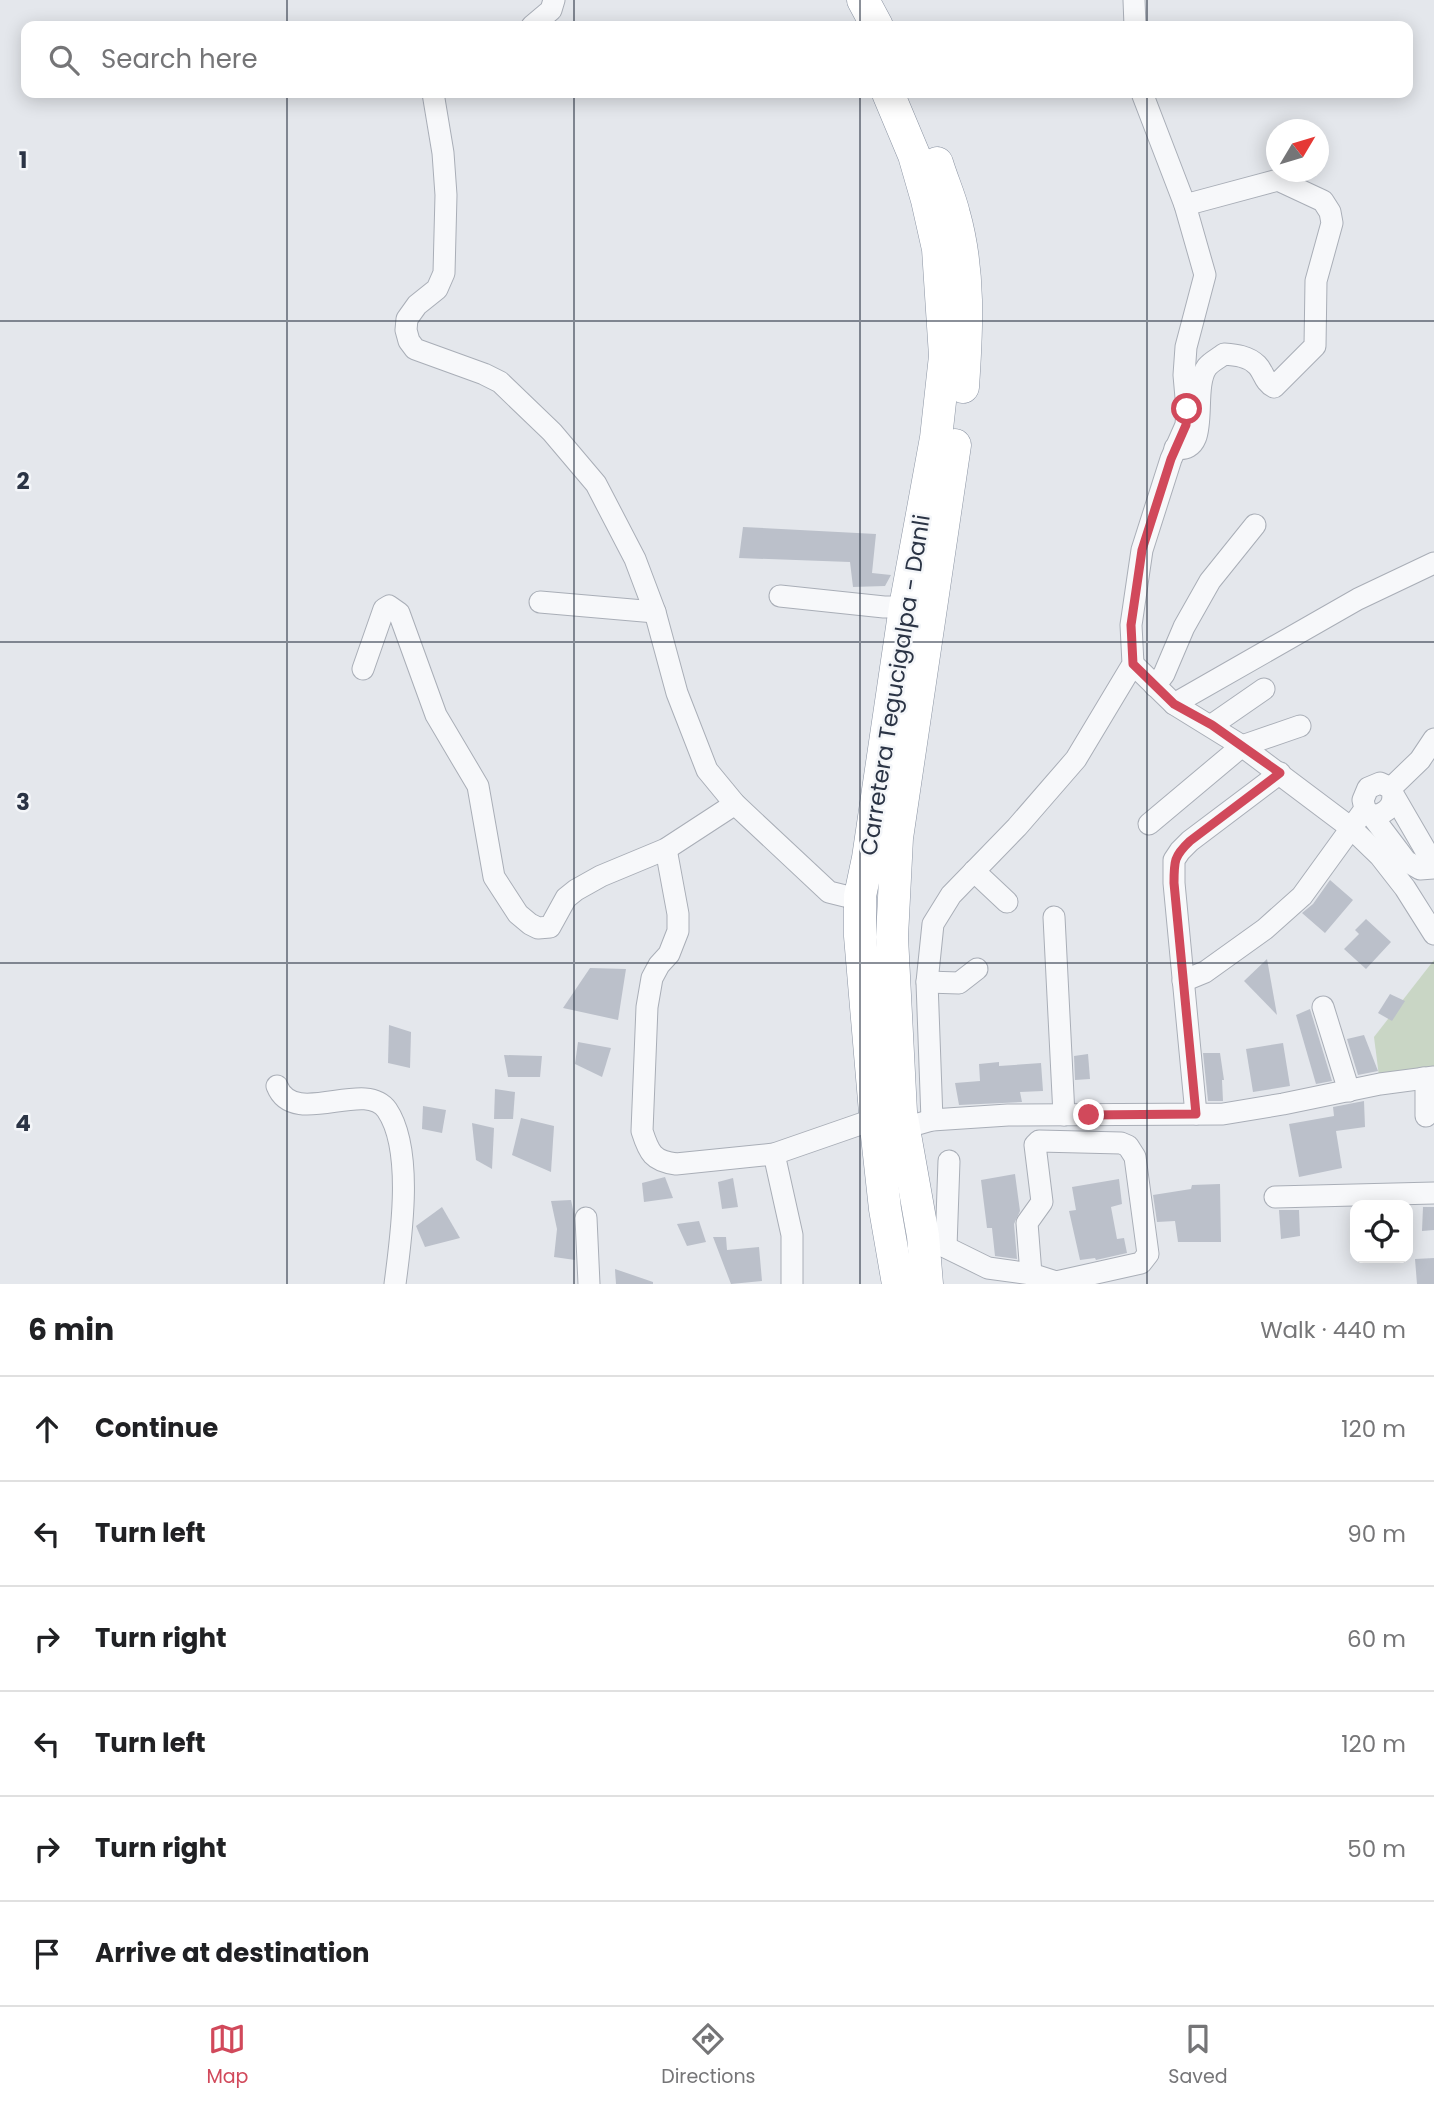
<!DOCTYPE html>
<html lang="en">
<head>
<meta charset="utf-8">
<style>
	:root { --surface:#fff; --page:#f6f6f6; --text:#202124; --muted:#757577; --line:#e0e0e0; --accent:#d1495b }
	body { margin:0; font-family:Poppins,sans-serif; background:var(--page); color:var(--text) }
	.controls { position:absolute; right:21px; bottom:21px; display:grid; overflow:hidden; border-radius:14px; box-shadow:0 4px 18px #0003 }
	.controls button { width:63px; height:63px; display:grid; place-items:center; padding:0; border:0; border-bottom:2px solid var(--line); background:var(--surface); color:var(--text); font:35px sans-serif }
	.compass { position:absolute; left:1266px; top:119px; width:63px; height:63px; border-radius:50%; background:var(--surface); box-shadow:0 4px 18px #0003; rotate:52deg }
	.stop { position:absolute; width:21px; height:21px; margin:-16px; border:5px solid #d1495b; border-radius:50%; background:#fff }
	.stop.end { background:#d1495b; border-color:#fff; box-shadow:0 2px 7px #0008 }
	.list { margin:0; padding:0; list-style:none }
	h2 { display:flex; justify-content:space-between; align-items:center; height:91px; margin:0; padding:0 28px; font-size:30px }
	h2 small { font-size:23px; font-weight:400; color:var(--muted) }
	.list li { display:grid; grid-template-columns:46px 1fr auto; gap:21px; align-items:center; box-sizing:border-box; height:105px; padding:0 28px; border-top:2px solid var(--line) }
	.list b { display:block; font-size:26px; white-space:nowrap }
	.list em { font-size:23px; font-style:normal; color:var(--muted) }
	.icon { flex:none; width:38px; height:38px; fill:none; stroke:currentColor; stroke-width:2; stroke-linecap:round; stroke-linejoin:round }
	.map { position:relative; flex:none; width:1434px; height:1284px; overflow:hidden }
	.search { position:absolute; background:var(--surface); box-shadow:0 4px 18px #0003; left:21px; right:21px; top:21px; height:77px; display:flex; align-items:center; gap:18px; box-sizing:border-box; padding:0 24px; border-radius:14px; color:var(--muted); font-size:26px }
	.sheet { height:721px; background:var(--surface) }
	nav { display:flex; justify-content:space-around; align-items:center; box-sizing:border-box; height:98px; border-top:2px solid var(--line); background:var(--surface); font-size:19px; color:var(--muted) }
	nav a { display:grid; justify-items:center; gap:4px }
	nav .on { color:var(--accent) }
	.map>svg:first-child { display:block }
	.green { fill:#c9d6c5 }
	.building { fill:#bbc0ca }
	.lines { fill:none; stroke-linecap:round; stroke-linejoin:round }
	.minor-casing { stroke:#a9aeb7; stroke-width:23 }
	.highway-casing { stroke:#8b94a3; stroke-width:33 }
	.minor { stroke:#f7f8fa; stroke-width:21 }
	.highway { stroke:#fff; stroke-width:32 }
	.route { stroke:#d1495b; stroke-width:9 }
	.grid { fill:none; stroke:#2b3445; stroke-width:2; stroke-opacity:0.55 }
	.labels { text-anchor:middle; stroke-width:5; stroke-linejoin:round; paint-order:stroke }
	.street-label { font-size:23px; fill:#2b3445; stroke:#f4f6f9 }
	.grid-label { font-size:23px; text-anchor:middle; font-weight:bold; fill:#2b3445; stroke:#f4f6f9; stroke-width:5; stroke-linejoin:round; paint-order:stroke }
</style>
</head>
<body>
<div class="map">
<svg width="1434" height="1284" viewBox="0 0 1434 1284">
	<rect width="100%" height="100%" fill="#e4e7ec"/>
	<path class="green" d="M 1434,960 L 1434,1074 L 1380,1084 L 1374,1037 Z"/>
	<g class="building">
		<path d="M 743,527 L 876,534 L 872,573 L 891,575 L 885,586 L 853,587 L 850,562 L 739,558 Z"/>
		<path d="M 1330,880 L 1353,900 L 1325,933 L 1302,913 L 1313,904 Z"/>
		<path d="M 1366,919 L 1391,942 L 1366,969 L 1344,949 L 1359,934 L 1355,930 Z"/>
		<path d="M 1267,959 L 1277,1015 L 1244,981 Z"/>
		<path d="M 590,968 L 626,969 L 618,1020 L 563,1008 Z"/>
		<path d="M 1390,994 L 1405,1001 L 1392,1021 L 1378,1013 Z"/>
		<path d="M 1310,1009 L 1332,1081 L 1316,1084 L 1296,1015 Z"/>
		<path d="M 389,1025 L 411,1032 L 410,1068 L 388,1063 Z"/>
		<path d="M 1364,1035 L 1378,1071 L 1358,1075 L 1347,1039 Z"/>
		<path d="M 578,1042 L 611,1048 L 602,1077 L 575,1064 Z"/>
		<path d="M 1283,1043 L 1290,1086 L 1253,1092 L 1246,1049 Z"/>
		<path d="M 1203,1053 L 1220,1053 L 1224,1080 L 1222,1080 L 1223,1101 L 1208,1101 Z"/>
		<path d="M 1088,1054 L 1090,1079 L 1075,1080 L 1074,1056 Z"/>
		<path d="M 504,1055 L 542,1056 L 540,1077 L 508,1077 Z"/>
		<path d="M 999,1062 L 999,1066 L 1041,1063 L 1043,1091 L 1020,1092 L 1022,1102 L 959,1105 L 955,1083 L 980,1081 L 979,1064 Z"/>
		<path d="M 495,1089 L 515,1092 L 513,1119 L 494,1119 Z"/>
		<path d="M 1364,1101 L 1365,1127 L 1336,1131 L 1342,1168 L 1299,1177 L 1289,1124 L 1334,1116 L 1333,1107 Z"/>
		<path d="M 423,1106 L 446,1110 L 442,1133 L 422,1129 Z"/>
		<path d="M 521,1118 L 554,1126 L 551,1172 L 512,1155 Z"/>
		<path d="M 472,1123 L 494,1128 L 492,1169 L 476,1160 Z"/>
		<path d="M 1015,1174 L 1020,1211 L 1014,1224 L 1017,1259 L 995,1256 L 992,1228 L 987,1228 L 981,1180 Z"/>
		<path d="M 665,1177 L 673,1198 L 644,1202 L 642,1183 Z"/>
		<path d="M 733,1178 L 738,1207 L 722,1209 L 718,1182 Z"/>
		<path d="M 1119,1179 L 1122,1204 L 1111,1207 L 1117,1239 L 1124,1238 L 1127,1253 L 1096,1260 L 1095,1258 L 1080,1260 L 1069,1211 L 1076,1210 L 1072,1187 Z"/>
		<path d="M 1220,1184 L 1221,1242 L 1178,1242 L 1175,1221 L 1157,1222 L 1153,1195 L 1191,1189 L 1192,1185 Z"/>
		<path d="M 571,1200 L 574,1214 L 575,1260 L 554,1257 L 557,1229 L 551,1201 Z"/>
		<path d="M 442,1207 L 460,1238 L 425,1247 L 416,1226 Z"/>
		<path d="M 1423,1207 L 1434,1207 L 1434,1230 L 1422,1231 Z"/>
		<path d="M 1279,1210 L 1299,1210 L 1300,1236 L 1281,1239 Z"/>
		<path d="M 699,1221 L 706,1242 L 687,1246 L 677,1224 Z"/>
		<path d="M 713,1237 L 726,1237 L 727,1250 L 759,1247 L 762,1281 L 731,1284 Z"/>
		<path d="M 1434,1258 L 1434,1284 L 1417,1284 L 1415,1259 Z"/>
		<path d="M 615,1269 L 653,1282 L 653,1284 L 616,1284 Z"/>
	</g>
	<g class="lines">
		<defs>
			<g id="minor">
				<path d="M 1134,0 L 1135,26"/>
				<path d="M 532,26 L 551,10 L 554,0"/>
				<path d="M 433,93 L 443,153 L 446,195 L 444,273 L 437,289 L 417,305 L 407,319 L 406,330 L 409,341 L 415,349 L 484,374 L 500,382 L 552,432 L 596,484 L 635,559 L 655,612 L 677,693 L 707,770 L 735,804 L 829,892 L 845,896 L 860,896"/>
				<path d="M 1175,448 C 1213,455 1190,390 1207,367 C 1211,362 1219,358 1224,354 C 1236,355 1248,356 1257,365 C 1264,372 1264,382 1274,387 L 1315,346 L 1316,281 L 1332,223 L 1330,212 L 1323,201 L 1278,180 L 1185,205"/>
				<path d="M 780,596 L 884,607 L 905,607"/>
				<path d="M 540,602 L 655,612"/>
				<path d="M 1133,664 L 1174,704 L 1242,746 L 1351,828 L 1380,856 L 1405,888 L 1434,934"/>
				<path d="M 363,669 L 384,609 L 389,606 L 399,613 L 436,715 L 478,786 L 494,877 L 518,914 L 530,924 L 538,928 L 550,927 L 566,898 L 576,890 L 601,876 L 666,849 L 735,804"/>
				<path d="M 1155,686 L 1164,674 L 1184,627 L 1210,581 L 1255,525"/>
				<path d="M 1174,704 L 1358,599 L 1434,563"/>
				<path d="M 1212,725 L 1264,689"/>
				<path d="M 1391,788 L 1420,760 L 1434,739"/>
				<path d="M 1394,796 L 1434,865"/>
				<path d="M 1372,816 L 1406,861 L 1420,869 L 1434,868"/>
				<path d="M 1149,824 L 1242,746 L 1300,726"/>
				<path d="M 666,849 L 678,914 L 678,931 L 669,954 L 659,965 L 652,978 L 647,1007 L 642,1131 C 649,1153 653,1161 676,1164 L 774,1154 L 875,1119"/>
				<path d="M 974,871 L 1007,902"/>
				<path d="M 1054,917 L 1064,1115"/>
				<path d="M 1183,981 L 1205,972 L 1265,929 L 1302,896 L 1365,809 L 1363,800 L 1368,788 L 1380,783 L 1391,788 C 1397,803 1388,814 1372,816 L 1365,809"/>
				<path d="M 927,982 L 959,983 L 977,969"/>
				<path d="M 1323,1007 L 1349,1091"/>
				<path d="M 1423,1078 L 1426,1082 L 1426,1116"/>
				<path d="M 277,1086 C 294,1129 365,1078 387,1110 C 414,1150 401,1238 395,1284"/>
				<path d="M 1196,1114 L 1174,883 L 1174,860 L 1180,851 L 1190,841 L 1280,773"/>
				<path d="M 932,1120 L 927,982 L 933,924 L 951,895 L 1017,827 L 1076,759 L 1133,664 L 1131,625 L 1142,550 L 1171,459 L 1186,425 L 1187,409 L 1184,375 L 1186,347 L 1205,275 L 1185,205 L 1142,93"/>
				<path d="M 918,1124 L 932,1120 L 1008,1115 L 1223,1114 L 1283,1104 L 1380,1084 L 1434,1077"/>
				<path d="M 774,1154 L 792,1235 L 792,1284"/>
				<path d="M 1275,1197 L 1434,1193"/>
				<path d="M 586,1218 L 589,1284"/>
				<path d="M 923,1236 L 988,1268 L 1031,1274 L 1056,1282 L 1141,1263 L 1148,1254 L 1135,1157 L 1128,1146 L 1121,1143 L 1039,1141 L 1035,1145 L 1042,1202 L 1027,1223 L 1031,1274"/>
				<path d="M 946,1247 L 949,1161"/>
			</g>
			<g id="highway">
				<path d="M 863,0 L 877,26"/>
				<path d="M 888,93 L 914,155 L 927,200 L 938,249 L 945,356 L 936,438 L 905,607 L 868,858 L 860,896 L 860,936 L 877,1136 L 885,1209 L 898,1284"/>
				<path d="M 937,163 C 942,180 950,197 954,214 C 970,271 967,329 963,387"/>
				<path d="M 927,1284 L 923,1236 L 901,1112 L 892,937 L 897,838 L 955,445"/>
			</g>
		</defs>
		<use href="#minor" class="minor-casing"/>
		<use href="#highway" class="highway-casing"/>
		<use href="#minor" class="minor"/>
		<use href="#highway" class="highway"/>
	</g>
	<g class="lines">
		<path class="route" d="M 1089,1115 L 1196,1114 L 1174,883 C 1174,861 1174,856 1190,841 L 1280,773 L 1212,725 L 1174,704 L 1133,664 L 1131,625 L 1142,550 L 1171,459 L 1186,425 L 1187,409"/>
	</g>
	<path class="grid" d="M 287,0 L 287,26M 574,0 L 574,26M 860,0 L 860,26M 1147,0 L 1147,26M 287,93 L 287,1284M 574,93 L 574,1284M 860,93 L 860,1284M 1147,93 L 1147,1284M 0,321 L 1434,321M 0,642 L 1434,642M 0,963 L 1434,963"/>
	<g class="labels">
		<g class="street-label">
			<text transform="translate(895 685) rotate(-81)" y="8">Carretera Tegucigalpa - Danli</text>
		</g>
	</g>
	<g class="grid-label">
		<text x="23" y="168">1</text>
		<text x="23" y="489">2</text>
		<text x="23" y="810">3</text>
		<text x="23" y="1131">4</text>
	</g>
</svg>
<div class="controls">
<button><svg class="icon" aria-label="locate" viewBox="0 0 24 24"><circle cx="12" cy="12" r="6"/><path d="M12 2v4M12 18v4M2 12h4M18 12h4"/></svg></button>
</div>
<svg class="compass" viewBox="-18 -18 36 36"><path d="M0-13l5 13h-10z" fill="#e53935"/><path d="M0 13l5-13h-10z" fill="#757577"/></svg>
<div class="stop" style="left:1187px;top:409px"></div>
<div class="stop end" style="left:1089px;top:1115px"></div>
<div class="search"><svg class="icon" aria-label="search" viewBox="0 0 24 24"><circle cx="10" cy="10" r="6"/><path d="M15 15l6 6"/></svg>Search here</div>
</div>
<section class="sheet">
<h2>6 min<small>Walk · 440 m</small></h2>
<ul class="list">
<li><svg class="icon" aria-label="ahead" viewBox="0 0 24 24"><path d="M12 20V5M6 11l6-6 6 6"/></svg><div><b>Continue</b></div><em>120 m</em></li>
<li><svg class="icon" aria-label="left" viewBox="0 0 24 24"><path d="M17 20v-9H6M10 6l-5 5 5 5"/></svg><div><b>Turn left</b></div><em>90 m</em></li>
<li><svg class="icon" aria-label="right" viewBox="0 0 24 24"><path d="M7 20v-9h11M14 6l5 5-5 5"/></svg><div><b>Turn right</b></div><em>60 m</em></li>
<li><svg class="icon" aria-label="left" viewBox="0 0 24 24"><path d="M17 20v-9H6M10 6l-5 5 5 5"/></svg><div><b>Turn left</b></div><em>120 m</em></li>
<li><svg class="icon" aria-label="right" viewBox="0 0 24 24"><path d="M7 20v-9h11M14 6l5 5-5 5"/></svg><div><b>Turn right</b></div><em>50 m</em></li>
<li><svg class="icon" aria-label="arrive" viewBox="0 0 24 24"><path d="M6 21V4h12l-3 4 3 4H6"/></svg><div><b>Arrive at destination</b></div></li>
</ul>
</section>
<nav>
<a class="on"><svg class="icon" aria-label="map" viewBox="0 0 24 24"><path d="M3 6l6-2 6 2 6-2v14l-6 2-6-2-6 2zM9 4v14M15 6v14"/></svg>Map</a>
<a><svg class="icon" aria-label="directions" viewBox="0 0 24 24"><path d="M12 3l9 9-9 9-9-9zM9 14v-3h6M13 9l2 2-2 2"/></svg>Directions</a>
<a><svg class="icon" aria-label="saved" viewBox="0 0 24 24"><path d="M7 4h10v16l-5-4-5 4z"/></svg>Saved</a>
</nav>
</body>
</html>
